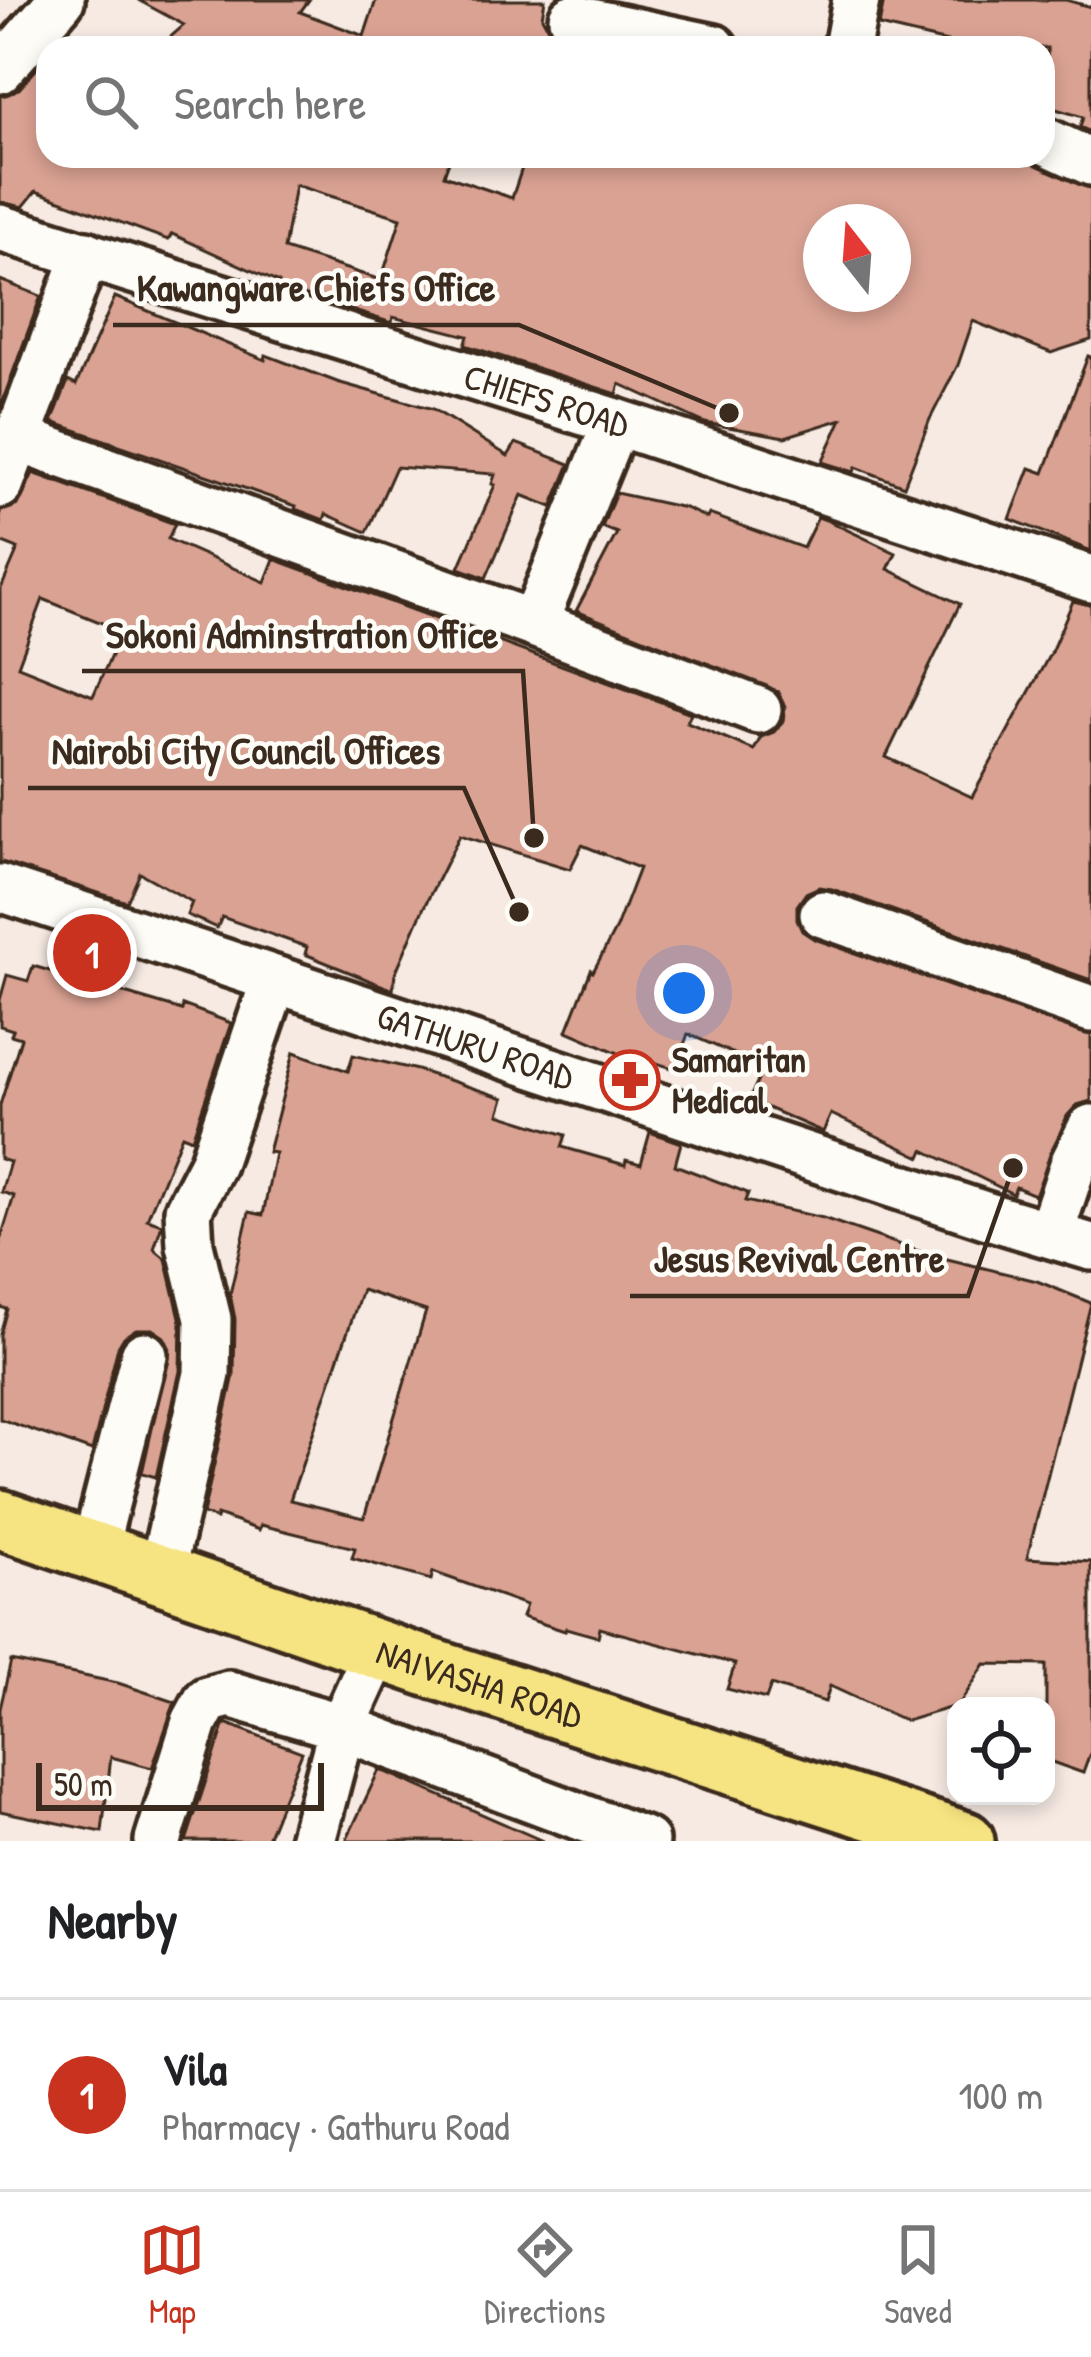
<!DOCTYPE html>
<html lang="en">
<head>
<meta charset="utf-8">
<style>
	:root { --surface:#fff; --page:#f2f2f2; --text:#202124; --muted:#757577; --line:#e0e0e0; --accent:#c8321e }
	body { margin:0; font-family:"Patrick Hand",sans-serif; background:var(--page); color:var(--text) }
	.controls { position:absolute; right:36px; bottom:36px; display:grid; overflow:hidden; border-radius:24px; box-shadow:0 6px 18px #0003 }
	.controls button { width:108px; height:108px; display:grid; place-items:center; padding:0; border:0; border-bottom:3px solid var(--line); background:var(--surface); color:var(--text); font:60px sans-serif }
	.compass { position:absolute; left:803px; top:204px; width:108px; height:108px; border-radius:50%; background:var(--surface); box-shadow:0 6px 18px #0003; rotate:343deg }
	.scale { position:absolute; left:36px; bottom:30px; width:288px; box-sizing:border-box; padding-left:12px; border:6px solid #3b2a1e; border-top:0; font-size:33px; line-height:42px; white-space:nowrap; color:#3b2a1e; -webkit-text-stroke:9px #fdfcf7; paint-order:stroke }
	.you { position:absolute; left:684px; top:993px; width:42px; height:42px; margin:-30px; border:9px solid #fff; border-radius:50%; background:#1a73e8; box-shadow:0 0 0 18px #1a73e833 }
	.badge { display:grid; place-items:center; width:78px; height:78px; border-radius:50%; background:var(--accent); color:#fff; font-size:39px; font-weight:700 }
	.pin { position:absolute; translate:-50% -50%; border:6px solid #fff; box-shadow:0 3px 12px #0006 }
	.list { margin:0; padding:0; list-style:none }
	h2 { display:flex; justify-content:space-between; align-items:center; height:156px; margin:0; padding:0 48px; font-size:51px }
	h2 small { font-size:39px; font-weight:400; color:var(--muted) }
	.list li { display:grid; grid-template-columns:78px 1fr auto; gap:36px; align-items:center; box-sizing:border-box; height:192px; padding:0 48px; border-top:3px solid var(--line) }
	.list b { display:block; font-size:45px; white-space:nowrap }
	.list p { margin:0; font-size:39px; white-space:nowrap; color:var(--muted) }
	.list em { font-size:39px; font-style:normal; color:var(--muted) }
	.icon { flex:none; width:66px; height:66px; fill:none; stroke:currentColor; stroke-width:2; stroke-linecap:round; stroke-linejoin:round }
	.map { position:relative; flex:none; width:1091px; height:1841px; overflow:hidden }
	.search { position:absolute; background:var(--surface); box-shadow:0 6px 18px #0003; left:36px; right:36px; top:36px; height:132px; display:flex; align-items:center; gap:30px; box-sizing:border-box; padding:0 42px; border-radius:36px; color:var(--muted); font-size:45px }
	.sheet { height:348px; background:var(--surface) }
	nav { display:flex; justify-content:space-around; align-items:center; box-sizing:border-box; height:168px; border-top:3px solid var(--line); background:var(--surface); font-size:33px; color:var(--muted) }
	nav a { display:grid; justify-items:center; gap:6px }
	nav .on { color:var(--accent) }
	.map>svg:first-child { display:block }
	.building { fill:#daa293; stroke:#3b2a1e; stroke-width:3; fill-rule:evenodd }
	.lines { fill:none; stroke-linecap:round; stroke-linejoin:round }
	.minor-casing { stroke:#3b2a1e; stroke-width:54 }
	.major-casing { stroke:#3b2a1e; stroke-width:66 }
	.minor { stroke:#fdfcf7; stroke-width:45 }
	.major { stroke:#f6e381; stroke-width:57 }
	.labels { text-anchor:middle; stroke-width:9; stroke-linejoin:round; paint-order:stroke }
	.street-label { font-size:36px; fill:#3b2a1e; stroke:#fdfcf7 }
	.poi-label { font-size:36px; font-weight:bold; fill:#3b2a1e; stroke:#fdfcf7; text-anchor:start }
	.leader { fill:none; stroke:#3b2a1e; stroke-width:4.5 }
	.callout-dot { fill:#3b2a1e; stroke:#fdfcf7; stroke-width:4.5 }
	.callout-label { font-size:39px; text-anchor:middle; font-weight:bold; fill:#3b2a1e; stroke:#fdfcf7; stroke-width:9; stroke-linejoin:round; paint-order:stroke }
</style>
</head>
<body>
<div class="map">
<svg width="1091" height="1841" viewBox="0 0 1091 1841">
	<rect width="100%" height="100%" fill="#f6eae3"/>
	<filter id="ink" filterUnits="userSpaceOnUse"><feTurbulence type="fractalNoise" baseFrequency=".00833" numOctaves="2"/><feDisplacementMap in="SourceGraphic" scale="24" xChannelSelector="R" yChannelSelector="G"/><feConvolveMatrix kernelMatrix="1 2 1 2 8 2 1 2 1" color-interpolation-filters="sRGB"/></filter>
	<g filter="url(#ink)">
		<g class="building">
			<path d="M 138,0 L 309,0 L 300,12 L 364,36 L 376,0 L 545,0 L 542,17 L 553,37 L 583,48 L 158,48 L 184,25 Z"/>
			<path d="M 884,0 L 1066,0 L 1091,7 L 1091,132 L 1080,127 L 1083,117 L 1049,107 L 1047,48 L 946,48 L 947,42 L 879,26 Z"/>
			<path d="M 48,56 L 48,156 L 451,156 L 444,175 L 512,198 L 526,156 L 1018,156 L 1091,189 L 1091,340 L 1051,353 L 973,321 L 958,365 L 930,419 L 904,486 L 856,467 L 854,472 L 822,462 L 842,419 L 785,437 L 705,423 L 620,384 L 617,394 L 465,345 L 468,336 L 393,317 L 392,323 L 278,287 L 279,283 L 172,234 L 168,240 L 36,191 L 23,207 L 0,202 L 0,96 L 19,89 ZM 295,185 L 401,218 L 381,280 L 284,249 ZM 821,222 L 893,222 L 893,294 L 821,294 Z"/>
			<path d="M 0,280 L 41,296 L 0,408 Z"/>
			<path d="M 115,297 L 265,360 L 266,355 L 337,382 L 433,409 L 508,456 L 516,443 L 570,464 L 552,507 L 522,495 L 486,578 L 459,568 L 495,485 L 492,484 L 495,474 L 396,467 L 367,532 L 326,514 L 324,520 L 295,509 L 296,506 L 52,422 L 68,381 L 76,385 Z"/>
			<path d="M 1088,356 L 1091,357 L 1091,551 L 1010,519 L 1030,468 L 1044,473 Z"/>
			<path d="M 33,473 L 175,524 L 168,539 L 265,582 L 274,559 L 691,713 L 687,722 L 754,750 L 761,737 L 774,732 L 783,721 L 785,707 L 778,692 L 576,611 L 617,533 L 602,527 L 616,493 L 685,508 L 707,518 L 709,514 L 803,548 L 818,517 L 826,520 L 896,553 L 888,569 L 960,604 L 886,757 L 972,797 L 1051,652 L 1073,601 L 1091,605 L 1091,980 L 832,889 L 819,887 L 806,893 L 797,906 L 797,920 L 802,931 L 814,939 L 1091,1035 L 1091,1101 L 1077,1105 L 1067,1116 L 1035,1195 L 1016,1187 L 1013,1194 L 924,1150 L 921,1157 L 831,1114 L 823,1132 L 749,1100 L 764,1067 L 688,1034 L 675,1069 L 641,1058 L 639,1062 L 567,1031 L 591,970 L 593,972 L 616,928 L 639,868 L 582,845 L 570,869 L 460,835 L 424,907 L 395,974 L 393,990 L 305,954 L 307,947 L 222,917 L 217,928 L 187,915 L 192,902 L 140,873 L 127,902 L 0,862 L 0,591 L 18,549 L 0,542 L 0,511 L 18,505 ZM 43,599 L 122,631 L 93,696 L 18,666 Z"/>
			<path d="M 33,966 L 182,1010 L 183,1005 L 231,1023 L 192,1139 L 182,1135 L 147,1219 L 162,1224 L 154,1249 L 166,1259 L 181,1322 L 180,1371 L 156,1477 L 142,1473 L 170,1349 L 164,1337 L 152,1329 L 136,1329 L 124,1337 L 118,1347 L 92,1451 L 0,1419 L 0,1334 L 7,1309 L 0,1307 L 0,1241 L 14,1196 L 1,1192 L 10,1162 L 0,1159 L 0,1105 L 21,1038 L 11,1035 L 13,1030 L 0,1026 L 0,1000 L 7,975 L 28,981 Z"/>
			<path d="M 294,1052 L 348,1071 L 353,1055 L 417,1070 L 504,1098 L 499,1114 L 566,1135 L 562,1147 L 625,1165 L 626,1160 L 641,1164 L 650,1132 L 681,1143 L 675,1165 L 748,1193 L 745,1201 L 823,1218 L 927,1254 L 1037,1281 L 1091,1303 L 1027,1558 L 1091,1562 L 1091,1751 L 1083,1773 L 1046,1760 L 1046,1665 L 985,1664 L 959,1705 L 906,1721 L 830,1686 L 825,1702 L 771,1685 L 766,1699 L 727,1689 L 735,1664 L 600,1628 L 598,1637 L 566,1628 L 565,1631 L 522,1617 L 526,1605 L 433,1572 L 431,1580 L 352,1558 L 355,1548 L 261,1525 L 259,1530 L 217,1515 L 216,1519 L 203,1514 L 234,1375 L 235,1319 L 230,1294 L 249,1212 L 263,1215 L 275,1153 L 268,1152 ZM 362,1290 L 426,1311 L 364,1518 L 290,1500 Z"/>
			<path d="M 11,1661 L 118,1683 L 175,1702 L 152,1768 L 111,1757 L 102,1832 L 0,1811 L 0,1709 Z"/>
			<path d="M 225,1723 L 302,1752 L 266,1841 L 186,1841 Z"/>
			<path d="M 379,1770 L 388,1773 L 543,1841 L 346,1841 Z"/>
		</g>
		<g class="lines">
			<defs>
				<g id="minor">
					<path d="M 572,18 L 714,48"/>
					<path d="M 847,48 L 856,0"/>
					<path d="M 0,70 L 61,0"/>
					<path d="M 1043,140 L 1091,162"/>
					<path id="s1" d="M 0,228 L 616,422 L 1091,579"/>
					<path d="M 19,439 L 534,624 L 758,710"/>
					<path d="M 0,485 L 86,254"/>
					<path d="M 534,624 L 616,422"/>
					<path id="s2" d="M 0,888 L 985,1215 L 1091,1247"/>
					<path d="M 823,914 L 1091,1009"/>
					<path d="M 1050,1234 L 1074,1162 L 1091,1128"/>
					<path d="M 94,1551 L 144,1355"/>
					<path d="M 161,1575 L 207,1374 L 208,1319 L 190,1245 L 188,1210 L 212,1164 L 274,981"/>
					<path d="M 158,1841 L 195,1722 L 207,1700 L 229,1694 L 342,1727 L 377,1650"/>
					<path d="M 312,1841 L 342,1727 L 645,1841"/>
				</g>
				<g id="major">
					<path id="s3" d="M 0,1519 L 428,1667 L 965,1841"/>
				</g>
			</defs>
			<use href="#minor" class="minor-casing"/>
			<use href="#major" class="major-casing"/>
			<use href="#minor" class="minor"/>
			<use href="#major" class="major"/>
		</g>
	</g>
	<defs>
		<symbol id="pharmacy-ring" viewBox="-11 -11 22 22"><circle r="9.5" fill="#fdfcf7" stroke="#c8321e" stroke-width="1.5"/><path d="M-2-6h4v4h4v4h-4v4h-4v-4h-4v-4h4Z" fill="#c8321e"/></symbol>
	</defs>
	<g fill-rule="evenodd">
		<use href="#pharmacy-ring" x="597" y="1047" width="66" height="66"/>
	</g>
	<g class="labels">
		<g class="street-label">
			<text dy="13" stroke="none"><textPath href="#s1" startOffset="573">CHIEFS ROAD</textPath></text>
			<text dy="13" stroke="none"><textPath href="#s2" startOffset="501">GATHURU ROAD</textPath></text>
			<text dy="13" stroke="none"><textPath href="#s3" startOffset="507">NAIVASHA ROAD</textPath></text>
		</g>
		<g class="poi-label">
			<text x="672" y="1072">Samaritan<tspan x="672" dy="41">Medical</tspan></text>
		</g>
	</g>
	<path class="leader" d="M729 413L519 325H113M534 838L523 671H82M519 912L464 788H28M1013 1168L968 1296H630"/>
	<g class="callout-dot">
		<circle cx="729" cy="413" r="12"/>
		<circle cx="534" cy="838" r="12"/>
		<circle cx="519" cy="912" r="12"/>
		<circle cx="1013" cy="1168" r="12"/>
	</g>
	<g class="callout-label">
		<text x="316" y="301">Kawangware Chiefs Office</text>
		<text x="302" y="648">Sokoni Adminstration Office</text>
		<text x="246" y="764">Nairobi City Council Offices</text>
		<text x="799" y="1272">Jesus Revival Centre</text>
	</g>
</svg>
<div class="controls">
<button><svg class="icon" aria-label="locate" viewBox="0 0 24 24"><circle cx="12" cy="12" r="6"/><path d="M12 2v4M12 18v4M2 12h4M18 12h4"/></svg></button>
</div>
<svg class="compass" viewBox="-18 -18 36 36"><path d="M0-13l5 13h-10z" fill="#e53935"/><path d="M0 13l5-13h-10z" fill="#757577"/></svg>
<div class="scale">50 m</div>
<div class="you"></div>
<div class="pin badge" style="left:92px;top:953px">1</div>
<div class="search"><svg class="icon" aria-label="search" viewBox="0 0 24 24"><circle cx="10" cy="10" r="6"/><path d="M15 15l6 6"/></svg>Search here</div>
</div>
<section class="sheet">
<h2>Nearby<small></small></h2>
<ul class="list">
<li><span class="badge">1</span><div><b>Vila</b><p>Pharmacy · Gathuru Road</p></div><em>100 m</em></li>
</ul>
</section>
<nav>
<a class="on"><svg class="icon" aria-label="map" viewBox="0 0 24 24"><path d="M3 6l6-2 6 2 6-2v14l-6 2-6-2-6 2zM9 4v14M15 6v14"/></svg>Map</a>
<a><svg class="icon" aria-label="directions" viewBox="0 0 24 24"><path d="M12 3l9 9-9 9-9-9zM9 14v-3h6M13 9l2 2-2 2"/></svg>Directions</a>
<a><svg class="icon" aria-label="saved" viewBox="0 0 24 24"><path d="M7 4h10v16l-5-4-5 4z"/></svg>Saved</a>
</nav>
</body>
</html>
